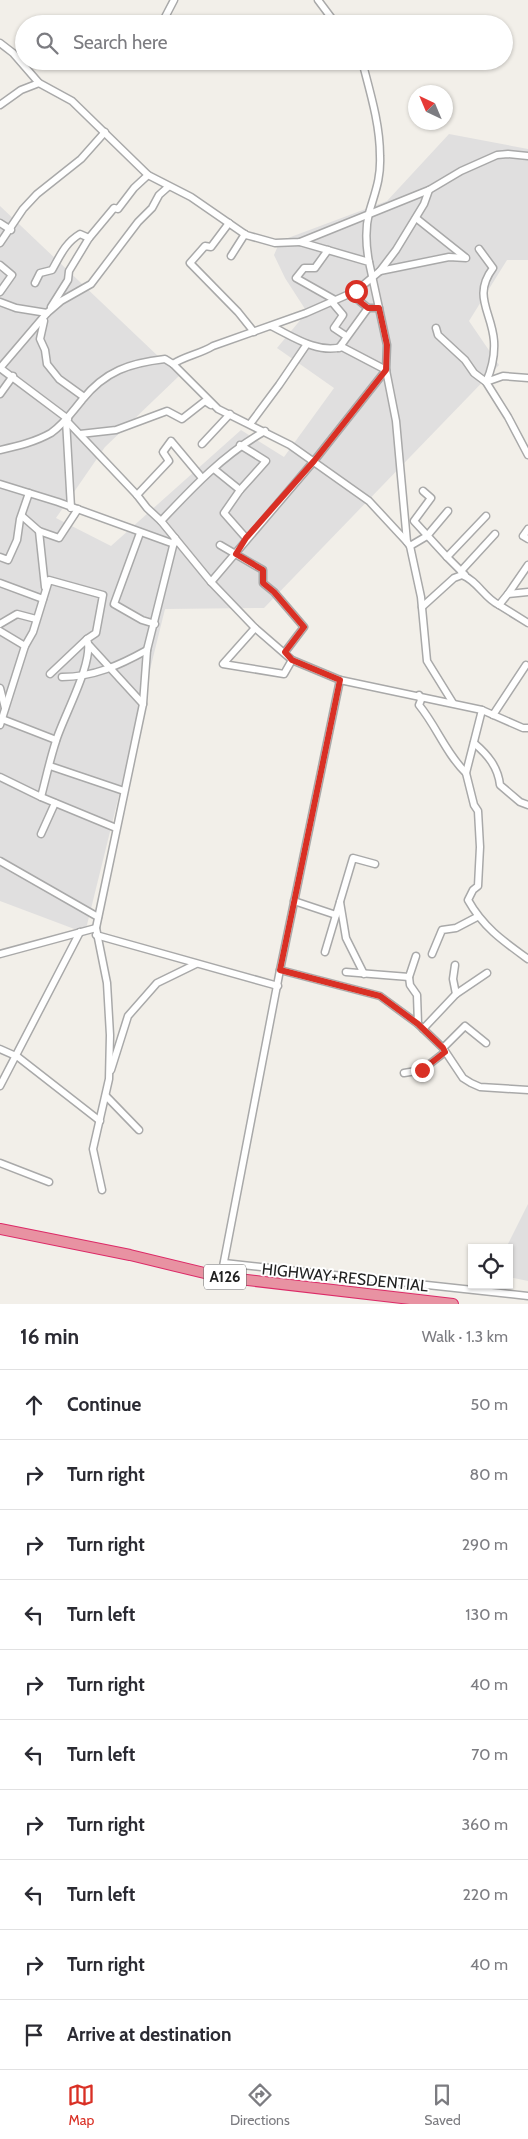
<!DOCTYPE html>
<html lang="en">
<head>
<meta charset="utf-8">
<style>
	:root { --surface:#fff; --page:#f2f2f3; --text:#2b2b33; --muted:#7c7c81; --line:#e1e1e2; --accent:#d93025 }
	body { margin:0; font-family:Cabin,sans-serif; background:var(--page); color:var(--text) }
	.controls { position:absolute; right:15px; bottom:15px; display:grid; overflow:hidden; border-radius:0px; box-shadow:0 1px 4px #0004 }
	.controls button { width:45px; height:45px; display:grid; place-items:center; padding:0; border:0; border-bottom:1px solid var(--line); background:var(--surface); color:var(--text); font:25px sans-serif }
	.compass { position:absolute; left:408px; top:85px; width:45px; height:45px; border-radius:50%; background:var(--surface); box-shadow:0 1px 4px #0004; rotate:316deg }
	.stop { position:absolute; width:15px; height:15px; margin:-11px; border:4px solid #d93025; border-radius:50%; background:#fff }
	.stop.end { background:#d93025; border-color:#fff; box-shadow:0 1px 5px #0008 }
	.list { margin:0; padding:0; list-style:none }
	h2 { display:flex; justify-content:space-between; align-items:center; height:65px; margin:0; padding:0 20px; font-size:21px }
	h2 small { font-size:16px; font-weight:400; color:var(--muted) }
	.list li { display:grid; grid-template-columns:32px 1fr auto; gap:15px; align-items:center; box-sizing:border-box; height:70px; padding:0 20px; border-top:1px solid var(--line) }
	.list b { display:block; font-size:19px; white-space:nowrap }
	.list em { font-size:16px; font-style:normal; color:var(--muted) }
	.icon { flex:none; width:28px; height:28px; fill:none; stroke:currentColor; stroke-width:2; stroke-linecap:round; stroke-linejoin:round }
	.map { position:relative; flex:none; width:528px; height:1304px; overflow:hidden }
	.search { position:absolute; background:var(--surface); box-shadow:0 1px 4px #0004; left:15px; right:15px; top:15px; height:55px; display:flex; align-items:center; gap:12px; box-sizing:border-box; padding:0 18px; border-radius:28px; color:var(--muted); font-size:19px }
	.sheet { height:765px; background:var(--surface) }
	nav { display:flex; justify-content:space-around; align-items:center; box-sizing:border-box; height:70px; border-top:1px solid var(--line); background:var(--surface); font-size:14px; color:var(--muted) }
	nav a { display:grid; justify-items:center; gap:2px }
	nav .on { color:var(--accent) }
	.map>svg:first-child { display:block }
	.residential { fill:#e0dfdf }
	.lines { fill:none; stroke-linecap:round; stroke-linejoin:round }
	.minor-casing { stroke:#a9a9a9; stroke-width:9 }
	.highway-casing { stroke:#dc2a67; stroke-width:12 }
	.minor { stroke:#fff; stroke-width:6 }
	.highway { stroke:#e892a2; stroke-width:10 }
	.route { stroke:#d93025; stroke-width:6 }
	.labels { text-anchor:middle; stroke-width:4; stroke-linejoin:round; paint-order:stroke }
	.shield { fill:#fff; stroke:#646464; stroke-width:1 }
	.shield-label { font-size:15px; font-weight:bold; fill:#222 }
	.street-label { font-size:16px; fill:#222; stroke:#fff }
</style>
</head>
<body>
<div class="map">
<svg width="528" height="1304" viewBox="0 0 528 1304">
	<rect width="100%" height="100%" fill="#f2efe9"/>
	<g class="residential">
		<path d="M 449,134 L 528,149 L 528,260 L 507,260 L 469,321 L 499,365 L 264,608 L 165,609 L 85,933 L 0,901 L 0,206 L 179,376 L 105,447 L 56,518 L 111,546 L 241,430 L 284,457 L 334,388 L 277,348 L 307,312 L 285,278 L 274,255 L 280,241 L 387,201 Z"/>
		<path d="M 528,1204 L 528,1281 L 509,1277 L 509,1248 L 506,1248 Z"/>
	</g>
	<g class="lines">
		<defs>
			<g id="minor">
				<path d="M 318,0 L 336,24"/>
				<path d="M 162,23 L 174,0"/>
				<path d="M 0,43 L 13,53 L 39,83 L 72,101 L 148,175 L 191,197 L 246,235 L 275,243 L 300,242 L 429,190"/>
				<path d="M 362,61 C 370,92 380,124 380,156 C 381,179 375,192 369,213 C 365,229 366,246 369,262"/>
				<path d="M 0,105 L 21,90 L 39,83"/>
				<path d="M 416,218 L 465,257"/>
				<path d="M 0,223 L 11,230"/>
				<path d="M 229,223 L 211,247 L 205,246 L 190,263 L 238,312 L 254,332"/>
				<path d="M 300,242 L 369,262 L 387,345 L 386,370 L 396,421 L 407,542 L 410,546 L 421,597 L 427,661 L 453,703"/>
				<path d="M 0,243 L 23,209 L 37,194 L 81,159 L 105,132"/>
				<path d="M 479,249 L 493,268 C 472,296 492,312 494,341 C 495,357 492,369 486,382 L 508,417 L 528,455"/>
				<path d="M 328,250 L 315,268 L 304,268 L 296,278 L 335,300"/>
				<path d="M 231,256 L 245,234"/>
				<path d="M 0,265 L 12,275 L 0,292"/>
				<path d="M 380,271 L 449,257 L 466,258"/>
				<path d="M 35,283 L 40,273 L 52,270 C 60,256 65,243 80,234 L 89,238"/>
				<path d="M 351,294 L 368,308 L 379,308"/>
				<path d="M 0,302 L 16,308 L 47,313"/>
				<path d="M 332,302 L 343,315 L 334,328 L 346,336"/>
				<path d="M 51,307 L 68,280 L 69,271 L 89,238 L 114,208 L 118,209 L 134,188 L 148,175"/>
				<path d="M 44,321 L 40,339 L 45,350 L 47,364 L 59,379 L 84,397"/>
				<path d="M 271,326 C 292,336 317,354 342,347 L 386,370"/>
				<path d="M 436,328 L 438,335 L 465,360 L 474,373 L 486,382 L 503,376 L 528,378"/>
				<path d="M 339,348 L 368,308"/>
				<path d="M 173,364 L 218,409 L 290,445 L 369,501 L 407,542"/>
				<path d="M 0,394 L 13,376"/>
				<path d="M 68,419 L 0,368 L 47,313 L 61,301 L 91,284 L 138,222 L 152,208 L 159,195 L 168,187"/>
				<path d="M 66,420 L 137,495 L 147,508 L 161,521 L 211,582 L 255,628 L 292,660 L 340,680"/>
				<path d="M 66,420 L 71,508"/>
				<path d="M 250,424 L 279,385 L 307,344"/>
				<path d="M 80,434 L 116,430 L 167,411 L 182,419 L 205,401 L 211,405"/>
				<path d="M 202,444 L 230,414"/>
				<path d="M 240,445 L 266,461 L 240,490 L 224,513 L 246,538"/>
				<path d="M 0,450 C 18,446 35,442 51,433 C 64,424 72,412 82,400 C 105,371 130,363 165,359 L 173,364 C 185,356 200,354 213,346 L 306,313 L 356,291 L 380,271 L 396,250 L 424,204 L 429,190 L 461,171 L 497,155 L 508,154 L 528,156"/>
				<path d="M 214,469 L 240,490"/>
				<path d="M 0,484 L 58,502 L 174,544"/>
				<path d="M 423,491 L 431,498 L 414,521 L 447,557"/>
				<path d="M 137,495 L 169,461 L 163,452 L 171,441 L 202,478"/>
				<path d="M 22,516 L 39,531 L 59,538 L 78,509"/>
				<path d="M 161,521 C 193,487 224,454 265,431"/>
				<path d="M 528,529 L 523,536 L 528,539"/>
				<path d="M 39,531 L 45,587"/>
				<path d="M 140,533 L 114,604 L 142,620 L 155,624"/>
				<path d="M 220,545 L 263,570 L 263,583 L 274,592 L 304,627 L 285,652"/>
				<path d="M 410,546 L 427,536 L 448,511"/>
				<path d="M 0,557 L 8,560 L 17,540 L 20,519 L 29,493"/>
				<path d="M 461,571 L 495,534"/>
				<path d="M 465,575 L 447,557 L 486,516"/>
				<path d="M 211,582 L 314,461 L 386,370"/>
				<path d="M 0,583 L 43,599"/>
				<path d="M 508,594 L 528,565"/>
				<path d="M 499,605 L 528,623"/>
				<path d="M 422,607 L 454,578 L 462,575 C 478,581 484,598 499,605 L 508,594 L 528,592"/>
				<path d="M 0,624 L 17,614 L 36,619"/>
				<path d="M 255,628 L 223,664 L 284,674 L 292,660"/>
				<path d="M 0,631 L 25,646"/>
				<path d="M 89,645 L 143,704"/>
				<path d="M 50,674 L 87,639"/>
				<path d="M 62,677 C 94,677 120,665 147,650"/>
				<path d="M 0,688 L 5,708"/>
				<path d="M 419,695 L 421,700 L 419,705 C 437,727 445,752 466,773"/>
				<path d="M 482,710 L 466,773 L 474,805 L 478,811 L 480,847 L 478,886 L 473,890 L 468,900 C 483,927 503,941 528,959"/>
				<path d="M 493,715 L 526,665"/>
				<path d="M 2,719 L 56,740"/>
				<path d="M 0,725 L 25,646 L 33,632 L 49,580 L 103,595 L 96,633 L 87,639 C 95,661 63,717 56,741 C 50,759 46,778 41,797"/>
				<path d="M 474,743 C 488,755 498,767 500,785 L 520,802 L 528,805"/>
				<path d="M 50,766 L 124,791"/>
				<path d="M 0,777 L 41,797 L 116,828"/>
				<path d="M 41,834 L 55,803"/>
				<path d="M 0,861 L 98,917"/>
				<path d="M 294,901 L 336,915"/>
				<path d="M 340,902 L 346,938 L 364,974"/>
				<path d="M 96,935 L 278,986"/>
				<path d="M 325,952 L 353,858 L 375,864"/>
				<path d="M 0,954 L 96,928"/>
				<path d="M 432,954 L 442,930 L 456,928 L 477,917"/>
				<path d="M 455,965 L 453,979 L 456,994"/>
				<path d="M 280,970 L 380,996 L 418,1024 L 443,1048 L 463,1078 L 471,1083 L 480,1087 L 528,1090"/>
				<path d="M 346,972 L 409,977 L 416,956"/>
				<path d="M 409,977 L 410,985 L 417,995 L 418,1024"/>
				<path d="M 423,1029 L 456,994 L 487,973"/>
				<path d="M 443,1048 L 465,1026 L 486,1043"/>
				<path d="M 0,1049 L 18,1057 L 100,1121"/>
				<path d="M 111,1070 L 128,1016 L 157,983 L 196,964"/>
				<path d="M 404,1073 L 422,1070 L 445,1052"/>
				<path d="M 0,1086 L 80,932"/>
				<path d="M 106,1096 L 139,1130"/>
				<path d="M 0,1163 L 49,1182"/>
				<path d="M 102,1190 L 93,1149 L 109,1079 L 110,1035 L 107,983 L 96,928 L 143,704 L 147,650 L 175,538"/>
				<path d="M 224,1263 L 528,1296"/>
				<path d="M 221,1277 L 280,970 L 340,680 L 482,710 L 523,728 L 528,728"/>
			</g>
			<path id="highway" d="M 0,1229 L 130,1255 L 221,1277 L 453,1304"/>
		</defs>
		<use href="#minor" class="minor-casing"/>
		<use href="#highway" class="highway-casing"/>
		<use href="#minor" class="minor"/>
		<use href="#highway" class="highway"/>
	</g>
	<g class="lines">
		<path class="route" d="M 356,291 L 350,294 L 368,308 L 379,308 L 387,345 L 386,370 L 314,461 L 246,538 L 236,554 L 263,570 L 263,583 L 274,592 L 304,627 L 285,652 L 292,660 L 340,680 L 280,970 L 380,996 L 418,1024 L 443,1048 L 445,1052 L 422,1070"/>
	</g>
	<g class="labels">
		<rect class="shield" x="204" y="1264.5" width="42" height="25" rx="4"/>
		<g class="shield-label">
			<text x="225" y="1282">A126</text>
		</g>
		<g class="street-label">
			<text transform="translate(345 1277) rotate(6)" y="6">HIGHWAY+RESDENTIAL</text>
		</g>
	</g>
</svg>
<div class="controls">
<button><svg class="icon" aria-label="locate" viewBox="0 0 24 24"><circle cx="12" cy="12" r="6"/><path d="M12 2v4M12 18v4M2 12h4M18 12h4"/></svg></button>
</div>
<svg class="compass" viewBox="-18 -18 36 36"><path d="M0-13l5 13h-10z" fill="#e53935"/><path d="M0 13l5-13h-10z" fill="#7c7c81"/></svg>
<div class="stop" style="left:356px;top:291px"></div>
<div class="stop end" style="left:422px;top:1070px"></div>
<div class="search"><svg class="icon" aria-label="search" viewBox="0 0 24 24"><circle cx="10" cy="10" r="6"/><path d="M15 15l6 6"/></svg>Search here</div>
</div>
<section class="sheet">
<h2>16 min<small>Walk · 1.3 km</small></h2>
<ul class="list">
<li><svg class="icon" aria-label="ahead" viewBox="0 0 24 24"><path d="M12 20V5M6 11l6-6 6 6"/></svg><div><b>Continue</b></div><em>50 m</em></li>
<li><svg class="icon" aria-label="right" viewBox="0 0 24 24"><path d="M7 20v-9h11M14 6l5 5-5 5"/></svg><div><b>Turn right</b></div><em>80 m</em></li>
<li><svg class="icon" aria-label="right" viewBox="0 0 24 24"><path d="M7 20v-9h11M14 6l5 5-5 5"/></svg><div><b>Turn right</b></div><em>290 m</em></li>
<li><svg class="icon" aria-label="left" viewBox="0 0 24 24"><path d="M17 20v-9H6M10 6l-5 5 5 5"/></svg><div><b>Turn left</b></div><em>130 m</em></li>
<li><svg class="icon" aria-label="right" viewBox="0 0 24 24"><path d="M7 20v-9h11M14 6l5 5-5 5"/></svg><div><b>Turn right</b></div><em>40 m</em></li>
<li><svg class="icon" aria-label="left" viewBox="0 0 24 24"><path d="M17 20v-9H6M10 6l-5 5 5 5"/></svg><div><b>Turn left</b></div><em>70 m</em></li>
<li><svg class="icon" aria-label="right" viewBox="0 0 24 24"><path d="M7 20v-9h11M14 6l5 5-5 5"/></svg><div><b>Turn right</b></div><em>360 m</em></li>
<li><svg class="icon" aria-label="left" viewBox="0 0 24 24"><path d="M17 20v-9H6M10 6l-5 5 5 5"/></svg><div><b>Turn left</b></div><em>220 m</em></li>
<li><svg class="icon" aria-label="right" viewBox="0 0 24 24"><path d="M7 20v-9h11M14 6l5 5-5 5"/></svg><div><b>Turn right</b></div><em>40 m</em></li>
<li><svg class="icon" aria-label="arrive" viewBox="0 0 24 24"><path d="M6 21V4h12l-3 4 3 4H6"/></svg><div><b>Arrive at destination</b></div></li>
</ul>
</section>
<nav>
<a class="on"><svg class="icon" aria-label="map" viewBox="0 0 24 24"><path d="M3 6l6-2 6 2 6-2v14l-6 2-6-2-6 2zM9 4v14M15 6v14"/></svg>Map</a>
<a><svg class="icon" aria-label="directions" viewBox="0 0 24 24"><path d="M12 3l9 9-9 9-9-9zM9 14v-3h6M13 9l2 2-2 2"/></svg>Directions</a>
<a><svg class="icon" aria-label="saved" viewBox="0 0 24 24"><path d="M7 4h10v16l-5-4-5 4z"/></svg>Saved</a>
</nav>
</body>
</html>
